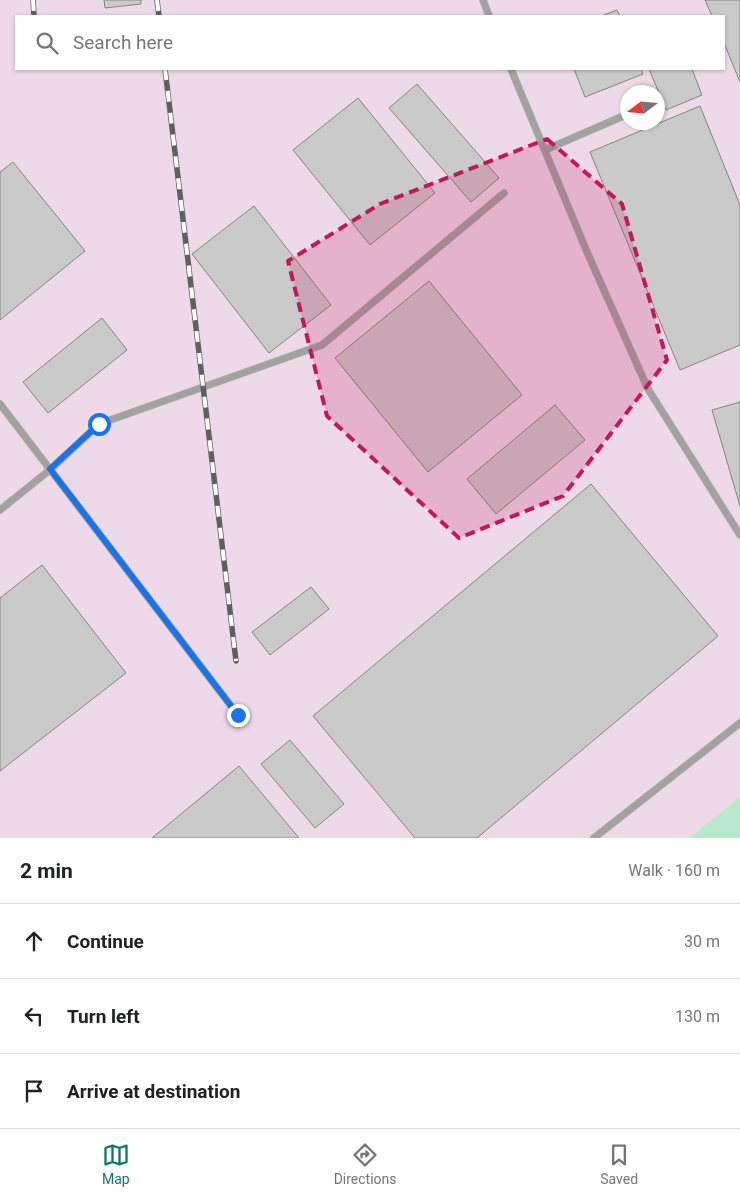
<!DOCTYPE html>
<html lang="en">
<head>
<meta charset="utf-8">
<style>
	:root { --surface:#fff; --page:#f2f2f2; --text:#202124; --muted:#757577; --line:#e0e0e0; --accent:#0f766e }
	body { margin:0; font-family:Roboto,sans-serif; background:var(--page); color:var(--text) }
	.compass { position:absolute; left:620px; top:85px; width:45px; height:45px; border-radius:50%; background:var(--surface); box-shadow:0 1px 4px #0004; rotate:254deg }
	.stop { position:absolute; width:15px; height:15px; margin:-11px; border:4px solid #1a73e8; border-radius:50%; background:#fff }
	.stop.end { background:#1a73e8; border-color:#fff; box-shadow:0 1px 5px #0008 }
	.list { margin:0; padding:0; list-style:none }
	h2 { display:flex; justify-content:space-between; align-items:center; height:65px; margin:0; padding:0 20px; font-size:21px }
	h2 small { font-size:16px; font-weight:400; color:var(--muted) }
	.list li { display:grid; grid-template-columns:32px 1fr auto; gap:15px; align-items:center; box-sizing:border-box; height:75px; padding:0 20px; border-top:1px solid var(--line) }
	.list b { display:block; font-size:19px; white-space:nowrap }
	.list em { font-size:16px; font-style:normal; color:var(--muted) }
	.icon { flex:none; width:28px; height:28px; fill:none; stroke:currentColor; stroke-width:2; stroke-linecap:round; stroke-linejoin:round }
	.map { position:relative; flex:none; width:740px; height:838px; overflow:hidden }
	.search { position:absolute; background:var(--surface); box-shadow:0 1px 4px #0004; left:15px; right:15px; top:15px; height:55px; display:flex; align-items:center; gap:12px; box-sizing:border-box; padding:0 18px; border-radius:0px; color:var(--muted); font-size:19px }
	.sheet { height:290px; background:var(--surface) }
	nav { display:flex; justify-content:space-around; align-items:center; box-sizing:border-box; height:70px; border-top:1px solid var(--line); background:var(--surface); font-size:14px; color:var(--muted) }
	nav a { display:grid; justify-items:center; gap:2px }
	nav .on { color:var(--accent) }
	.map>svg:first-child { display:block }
	.industrial { fill:#edd9e8; fill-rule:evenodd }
	.green { fill:#b9e9cc }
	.building { fill:#cacacb; stroke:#848485 }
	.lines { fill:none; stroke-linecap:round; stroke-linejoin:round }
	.lane-casing { stroke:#c4c4c5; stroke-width:8 }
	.lane { stroke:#a3a2a2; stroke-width:7 }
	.rail-casing { stroke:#5f5f60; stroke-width:5.5 }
	.rail { stroke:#fff; stroke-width:4; stroke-dasharray:11; stroke-linecap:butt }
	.route { stroke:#1a73e8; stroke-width:6 }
	.marked { fill:#c2185b; fill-opacity:0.2; stroke:#c2185b; stroke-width:4; stroke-dasharray:10 6; stroke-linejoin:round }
</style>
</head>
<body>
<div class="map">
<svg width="740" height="838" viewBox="0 0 740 838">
	<rect width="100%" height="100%" fill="#e9e9ea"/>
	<path class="industrial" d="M 0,0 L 740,0 L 740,797 L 689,838 L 0,838 ZM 16,16 L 724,16 L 724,69 L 16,69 ZM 628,92 L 658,92 L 658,122 L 628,122 Z"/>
	<path class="green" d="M 740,797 L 740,838 L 689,838 Z"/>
	<g class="building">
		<path d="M 104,0 L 141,0 L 141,4 L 105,8 Z"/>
		<path d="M 705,0 L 740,0 L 740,82 L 724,43 L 724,16 L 712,16 Z"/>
		<path d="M 617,10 L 620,16 L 601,16 Z"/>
		<path d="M 574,69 L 641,69 L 643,74 L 585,97 Z"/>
		<path d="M 649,69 L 692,69 L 702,95 L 666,110 Z"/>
		<path d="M 417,84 L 499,178 L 471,202 L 389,108 Z"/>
		<path d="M 358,98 L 435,193 L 370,245 L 293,150 Z"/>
		<path d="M 700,106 L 740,205 L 740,345 L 680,370 L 590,152 Z"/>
		<path d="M 13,162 L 85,251 L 0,320 L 0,172 Z"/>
		<path d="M 254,206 L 331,305 L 269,353 L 192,254 Z"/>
		<path d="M 429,281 L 522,395 L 428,472 L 335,358 Z"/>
		<path d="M 102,318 L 127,350 L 48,413 L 23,382 Z"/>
		<path d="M 740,402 L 740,506 L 712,410 Z"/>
		<path d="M 555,405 L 585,440 L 496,514 L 467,479 Z"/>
		<path d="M 591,484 L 718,636 L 477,838 L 415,838 L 313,716 Z"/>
		<path d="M 42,565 L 126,673 L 0,771 L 0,598 Z"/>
		<path d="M 311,587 L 329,609 L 270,655 L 252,632 Z"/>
		<path d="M 290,740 L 344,804 L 315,828 L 261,764 Z"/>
		<path d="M 239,766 L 299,838 L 152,838 Z"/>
	</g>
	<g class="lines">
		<defs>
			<g id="lane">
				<path d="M 483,0 L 489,16"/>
				<path d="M 511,69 L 587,252 L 648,389 L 740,535"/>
				<path d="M 545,150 L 628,114"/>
				<path d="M 0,404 L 238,715"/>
				<path d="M 0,510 L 51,469 L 99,424 L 322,345 L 504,193"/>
				<path d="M 594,838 L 740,723"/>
			</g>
		</defs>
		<use href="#lane" class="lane-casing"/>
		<use href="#lane" class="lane"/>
		<defs>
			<g id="rail">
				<path d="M 33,0 L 34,16"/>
				<path d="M 157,0 L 159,16"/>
				<path d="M 165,69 L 236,661"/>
			</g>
		</defs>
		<use href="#rail" class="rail-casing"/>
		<use href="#rail" class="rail"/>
	</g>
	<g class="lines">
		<path class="route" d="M 99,424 L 50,469 L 238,715"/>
	</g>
	<path class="marked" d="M 547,139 L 622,204 L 667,360 L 563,496 L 459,538 L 327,416 L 288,261 L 380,204 Z"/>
</svg>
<svg class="compass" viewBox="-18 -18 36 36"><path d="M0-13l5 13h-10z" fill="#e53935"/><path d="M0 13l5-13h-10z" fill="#757577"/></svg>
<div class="stop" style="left:99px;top:424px"></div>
<div class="stop end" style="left:238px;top:715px"></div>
<div class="search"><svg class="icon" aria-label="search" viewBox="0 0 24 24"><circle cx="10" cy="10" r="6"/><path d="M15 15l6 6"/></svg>Search here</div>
</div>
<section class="sheet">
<h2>2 min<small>Walk · 160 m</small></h2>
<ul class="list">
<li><svg class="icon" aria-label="ahead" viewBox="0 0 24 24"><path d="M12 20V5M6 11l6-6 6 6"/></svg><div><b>Continue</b></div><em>30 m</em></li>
<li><svg class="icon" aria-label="left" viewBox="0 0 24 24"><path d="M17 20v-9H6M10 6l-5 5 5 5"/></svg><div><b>Turn left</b></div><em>130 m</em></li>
<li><svg class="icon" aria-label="arrive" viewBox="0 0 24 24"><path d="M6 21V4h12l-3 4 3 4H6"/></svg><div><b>Arrive at destination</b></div></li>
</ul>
</section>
<nav>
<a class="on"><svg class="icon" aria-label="map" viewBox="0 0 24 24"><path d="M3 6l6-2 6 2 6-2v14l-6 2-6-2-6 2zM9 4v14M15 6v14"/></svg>Map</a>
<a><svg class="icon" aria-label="directions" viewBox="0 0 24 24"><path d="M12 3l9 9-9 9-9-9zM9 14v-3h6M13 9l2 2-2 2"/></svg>Directions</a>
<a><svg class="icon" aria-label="saved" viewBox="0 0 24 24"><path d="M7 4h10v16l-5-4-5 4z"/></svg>Saved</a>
</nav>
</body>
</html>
